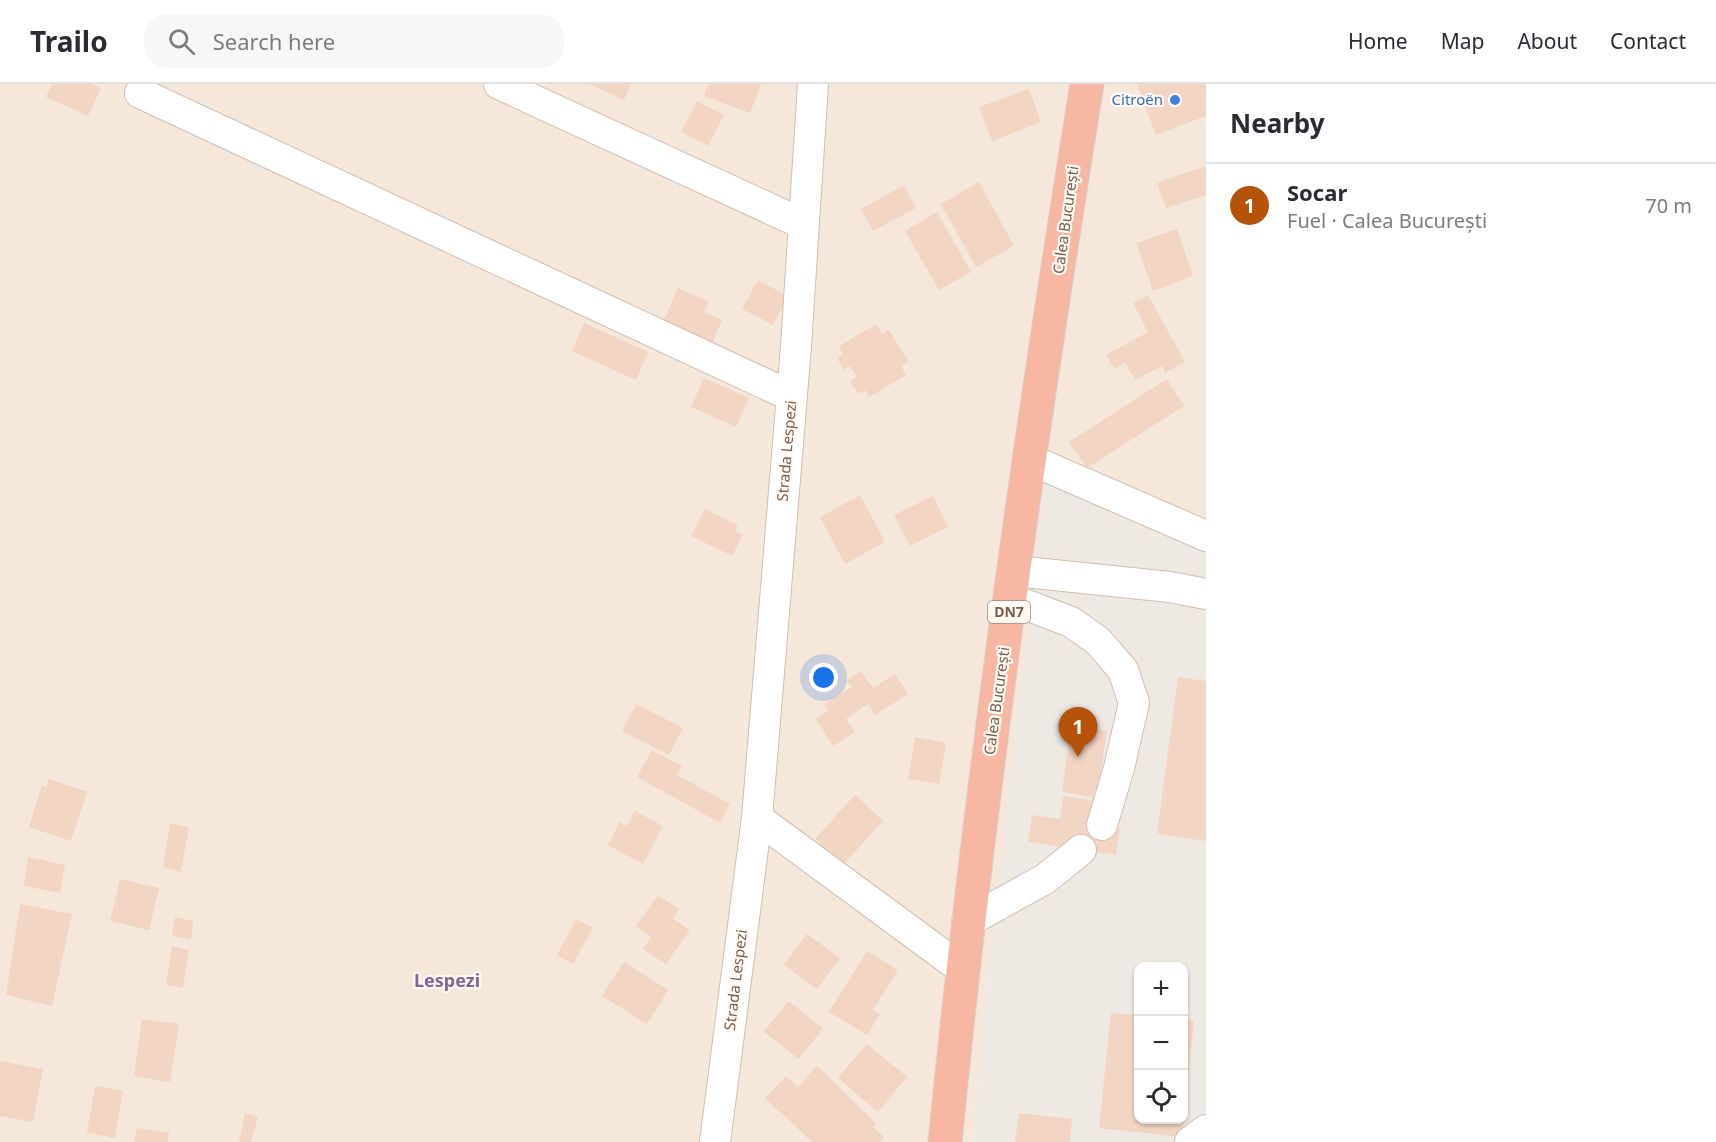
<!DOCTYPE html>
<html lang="en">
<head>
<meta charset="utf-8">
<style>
	:root { --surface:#fff; --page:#f7f7f7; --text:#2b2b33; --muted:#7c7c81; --line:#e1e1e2; --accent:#b45309 }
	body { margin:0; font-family:"Noto Sans",sans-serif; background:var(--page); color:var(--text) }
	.controls { position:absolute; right:18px; bottom:18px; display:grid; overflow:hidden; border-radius:12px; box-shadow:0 2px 4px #0004 }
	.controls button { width:54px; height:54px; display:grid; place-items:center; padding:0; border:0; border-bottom:2px solid var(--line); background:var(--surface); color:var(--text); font:30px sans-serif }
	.you { position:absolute; left:824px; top:594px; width:21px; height:21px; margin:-15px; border:4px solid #fff; border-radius:50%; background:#1a73e8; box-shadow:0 0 0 9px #1a73e833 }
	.badge { display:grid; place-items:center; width:39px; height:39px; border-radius:50%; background:var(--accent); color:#fff; font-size:20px; font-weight:700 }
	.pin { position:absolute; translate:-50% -50px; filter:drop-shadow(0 2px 3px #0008) }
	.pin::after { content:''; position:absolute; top:32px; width:21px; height:18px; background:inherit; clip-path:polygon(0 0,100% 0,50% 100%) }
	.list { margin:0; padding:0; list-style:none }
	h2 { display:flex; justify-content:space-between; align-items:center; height:78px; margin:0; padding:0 24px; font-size:26px }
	h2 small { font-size:20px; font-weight:400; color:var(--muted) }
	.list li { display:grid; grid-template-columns:39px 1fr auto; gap:18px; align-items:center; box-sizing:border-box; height:84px; padding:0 24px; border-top:2px solid var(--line) }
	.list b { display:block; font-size:22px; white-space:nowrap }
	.list p { margin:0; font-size:20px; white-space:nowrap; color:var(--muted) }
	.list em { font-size:20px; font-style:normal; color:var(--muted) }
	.icon { flex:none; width:33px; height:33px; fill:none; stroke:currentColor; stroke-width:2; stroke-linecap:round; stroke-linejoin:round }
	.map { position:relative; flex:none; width:1206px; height:1058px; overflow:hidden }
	header { display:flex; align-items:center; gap:36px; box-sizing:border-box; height:84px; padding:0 30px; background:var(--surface); border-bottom:2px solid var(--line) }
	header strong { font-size:28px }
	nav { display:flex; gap:33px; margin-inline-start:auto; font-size:21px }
	.search { width:420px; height:54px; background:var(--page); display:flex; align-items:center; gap:15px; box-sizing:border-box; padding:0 21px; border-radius:24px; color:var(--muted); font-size:22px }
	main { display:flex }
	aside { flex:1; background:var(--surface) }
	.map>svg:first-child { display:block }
	.residential { fill:#f5e8da }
	.industrial { fill:#efe9e4; fill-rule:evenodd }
	.building { fill:#f3d5c3 }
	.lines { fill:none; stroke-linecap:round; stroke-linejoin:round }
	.minor-casing { stroke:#d1beb0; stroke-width:32 }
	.highway-casing { stroke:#dad1cd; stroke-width:35 }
	.minor { stroke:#fff; stroke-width:30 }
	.highway { stroke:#f7b7a3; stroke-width:33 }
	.shop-dot { fill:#3f7fe0; stroke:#fffaf3; stroke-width:2 }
	.labels { text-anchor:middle; stroke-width:4.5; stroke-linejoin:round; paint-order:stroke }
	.shield { fill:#fffaf3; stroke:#a28b7f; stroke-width:1.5 }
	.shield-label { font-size:14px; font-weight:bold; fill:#7a5c4d }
	.shop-label { font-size:15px; fill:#366cbe; stroke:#fffaf3; text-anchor:end }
	.street-label { font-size:15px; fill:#7a5c4d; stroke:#fffaf3 }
	.quarter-label { font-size:18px; font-weight:bold; fill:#846695; stroke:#fffaf3 }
</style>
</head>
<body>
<header>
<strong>Trailo</strong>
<div class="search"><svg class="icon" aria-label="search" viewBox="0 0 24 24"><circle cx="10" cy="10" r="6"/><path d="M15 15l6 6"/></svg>Search here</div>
<nav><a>Home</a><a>Map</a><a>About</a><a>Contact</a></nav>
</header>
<main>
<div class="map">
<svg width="1206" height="1058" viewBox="0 0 1206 1058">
	<rect width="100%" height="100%" fill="#fdf6ec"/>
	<path class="residential" d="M 0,0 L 1206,0 L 1206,462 L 987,895 L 973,1058 L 0,1058 Z"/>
	<path class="industrial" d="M 1046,396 L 1206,462 L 1206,1058 L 973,1058 L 987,895 ZM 1138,882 L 1184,882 L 1184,1036 L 1138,1036 Z"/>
	<g class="building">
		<path d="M 52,0 L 92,0 L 101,4 L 88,32 L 46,13 Z"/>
		<path d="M 589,0 L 631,0 L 624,16 Z"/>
		<path d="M 708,0 L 761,0 L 750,29 L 704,12 Z"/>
		<path d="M 1137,0 L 1206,0 L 1206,32 L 1156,51 Z"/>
		<path d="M 1029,5 L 1041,38 L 992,57 L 979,23 Z"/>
		<path d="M 697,17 L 724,31 L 708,62 L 681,48 Z"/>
		<path d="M 1206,82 L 1206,111 L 1166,124 L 1157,99 Z"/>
		<path d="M 979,98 L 1014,162 L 976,183 L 941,120 Z"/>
		<path d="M 904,101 L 916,124 L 873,147 L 861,125 Z"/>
		<path d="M 937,128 L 971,188 L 939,206 L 905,147 Z"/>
		<path d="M 1177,145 L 1193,192 L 1153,207 L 1136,159 Z"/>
		<path d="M 758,196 L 788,212 L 773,241 L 742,225 Z"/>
		<path d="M 678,204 L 709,218 L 704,228 L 722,236 L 713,258 L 664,236 Z"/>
		<path d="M 1148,211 L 1185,278 L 1165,289 L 1162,282 L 1135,296 L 1125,279 L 1114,285 L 1106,271 L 1148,248 L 1133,219 Z"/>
		<path d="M 584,239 L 648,268 L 636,296 L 572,267 Z"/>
		<path d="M 876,240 L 882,250 L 889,246 L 908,277 L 901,282 L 906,291 L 869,313 L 865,306 L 858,310 L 850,297 L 857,293 L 850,282 L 844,286 L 837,274 L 843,270 L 839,262 Z"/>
		<path d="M 704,294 L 749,314 L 736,343 L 691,323 Z"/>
		<path d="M 1167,295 L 1184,322 L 1087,384 L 1069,358 Z"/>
		<path d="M 860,411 L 885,458 L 845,480 L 820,433 Z"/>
		<path d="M 933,412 L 948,443 L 910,462 L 894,431 Z"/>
		<path d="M 705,425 L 738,441 L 735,447 L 743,451 L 732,472 L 691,452 Z"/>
		<path d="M 861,587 L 873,604 L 895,590 L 908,610 L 875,631 L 868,620 L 846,635 L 855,648 L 833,662 L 816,635 L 828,627 L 824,620 L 852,603 L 847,596 Z"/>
		<path d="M 1178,593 L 1206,597 L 1206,757 L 1157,750 Z"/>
		<path d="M 636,620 L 683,644 L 669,671 L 622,647 Z"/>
		<path d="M 1071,642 L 1107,647 L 1097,714 L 1062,708 Z"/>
		<path d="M 915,653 L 946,659 L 939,700 L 908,695 Z"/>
		<path d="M 652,666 L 682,682 L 677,691 L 730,720 L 720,739 L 637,693 Z"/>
		<path d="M 49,695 L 87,708 L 71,757 L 29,743 L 42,701 L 46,703 Z"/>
		<path d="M 855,711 L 883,737 L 843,781 L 815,755 Z"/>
		<path d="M 1063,712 L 1098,717 L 1094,740 L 1120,744 L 1116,771 L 1028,758 L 1032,731 L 1060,735 Z"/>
		<path d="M 635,727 L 663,742 L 643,780 L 608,761 L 620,738 L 627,742 Z"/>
		<path d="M 170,739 L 189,743 L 181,788 L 163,783 Z"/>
		<path d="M 28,773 L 65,781 L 60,809 L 24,802 Z"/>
		<path d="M 120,795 L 159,804 L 149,846 L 110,837 Z"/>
		<path d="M 658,811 L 679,825 L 673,835 L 690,846 L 666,880 L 643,865 L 651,853 L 636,842 Z"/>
		<path d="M 20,820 L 72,830 L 52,922 L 6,911 Z"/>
		<path d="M 175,833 L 193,837 L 191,856 L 172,852 Z"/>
		<path d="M 576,835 L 593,844 L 573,880 L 557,871 Z"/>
		<path d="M 807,850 L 840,874 L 817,905 L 784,881 Z"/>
		<path d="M 172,862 L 189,866 L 183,904 L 166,901 Z"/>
		<path d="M 867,867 L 898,886 L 873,926 L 880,930 L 867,951 L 829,928 Z"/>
		<path d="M 624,878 L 668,906 L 647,940 L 602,912 Z"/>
		<path d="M 788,917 L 823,944 L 799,975 L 764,948 Z"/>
		<path d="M 1111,929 L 1138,931 L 1138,1036 L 1184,1036 L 1182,1053 L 1099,1044 Z"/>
		<path d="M 142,935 L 179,940 L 170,998 L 134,992 Z"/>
		<path d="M 1184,936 L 1194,937 L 1185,1021 L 1184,1021 Z"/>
		<path d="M 867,960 L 907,993 L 878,1028 L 838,994 Z"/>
		<path d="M 0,977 L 43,985 L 33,1038 L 0,1032 Z"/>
		<path d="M 817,982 L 876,1039 L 873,1043 L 884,1053 L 880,1058 L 812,1058 L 765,1014 L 786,992 L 798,1003 Z"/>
		<path d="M 95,1002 L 123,1007 L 115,1054 L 87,1049 Z"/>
		<path d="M 245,1029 L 258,1033 L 251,1058 L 239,1058 Z"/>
		<path d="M 1019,1029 L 1072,1035 L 1070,1058 L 1015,1058 Z"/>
		<path d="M 137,1044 L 169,1049 L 168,1058 L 134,1058 Z"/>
	</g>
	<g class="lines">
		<defs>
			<g id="minor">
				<path d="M 499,0 L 803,140"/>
				<path d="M 140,9 L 791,312"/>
				<path d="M 1031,376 L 1206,452"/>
				<path d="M 1015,487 L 1170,503 L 1206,510"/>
				<path d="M 1011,515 L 1071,538 L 1098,557 L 1123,586 L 1134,619 L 1119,684 L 1102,741"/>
				<path d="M 757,734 L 962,885"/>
				<path d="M 967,838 L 1045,795 L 1081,766"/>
				<path d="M 715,1058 L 757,734 L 796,262 L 813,0"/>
				<path d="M 1190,1058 L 1206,1046"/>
			</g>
			<path id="highway" d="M 945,1058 C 980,704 1030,351 1087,0"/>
		</defs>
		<use href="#minor" class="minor-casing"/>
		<use href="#highway" class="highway-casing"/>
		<use href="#minor" class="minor"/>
		<use href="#highway" class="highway"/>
	</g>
	<circle class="shop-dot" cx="1175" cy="16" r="6"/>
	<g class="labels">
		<rect class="shield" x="988" y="517" width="42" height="22" rx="4.5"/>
		<g class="shield-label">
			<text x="1009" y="533">DN7</text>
		</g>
		<g class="shop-label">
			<text x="1163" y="21">Citroën</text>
		</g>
		<g class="street-label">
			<text transform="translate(1066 136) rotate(-82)" y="5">Calea București</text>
			<text transform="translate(787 367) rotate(-85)" y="5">Strada Lespezi</text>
			<text transform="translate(997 617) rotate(-82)" y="5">Calea București</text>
			<text transform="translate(736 896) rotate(-83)" y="5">Strada Lespezi</text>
		</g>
		<g class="quarter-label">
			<text x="447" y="903">Lespezi</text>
		</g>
	</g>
</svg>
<div class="controls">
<button>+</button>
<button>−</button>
<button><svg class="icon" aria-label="locate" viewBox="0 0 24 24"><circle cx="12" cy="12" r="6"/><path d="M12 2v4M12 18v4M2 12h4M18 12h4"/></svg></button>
</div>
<div class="you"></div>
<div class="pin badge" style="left:1078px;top:673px">1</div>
</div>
<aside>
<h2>Nearby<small></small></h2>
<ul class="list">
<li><span class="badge">1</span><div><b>Socar</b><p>Fuel · Calea București</p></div><em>70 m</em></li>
</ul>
</aside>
</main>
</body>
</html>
